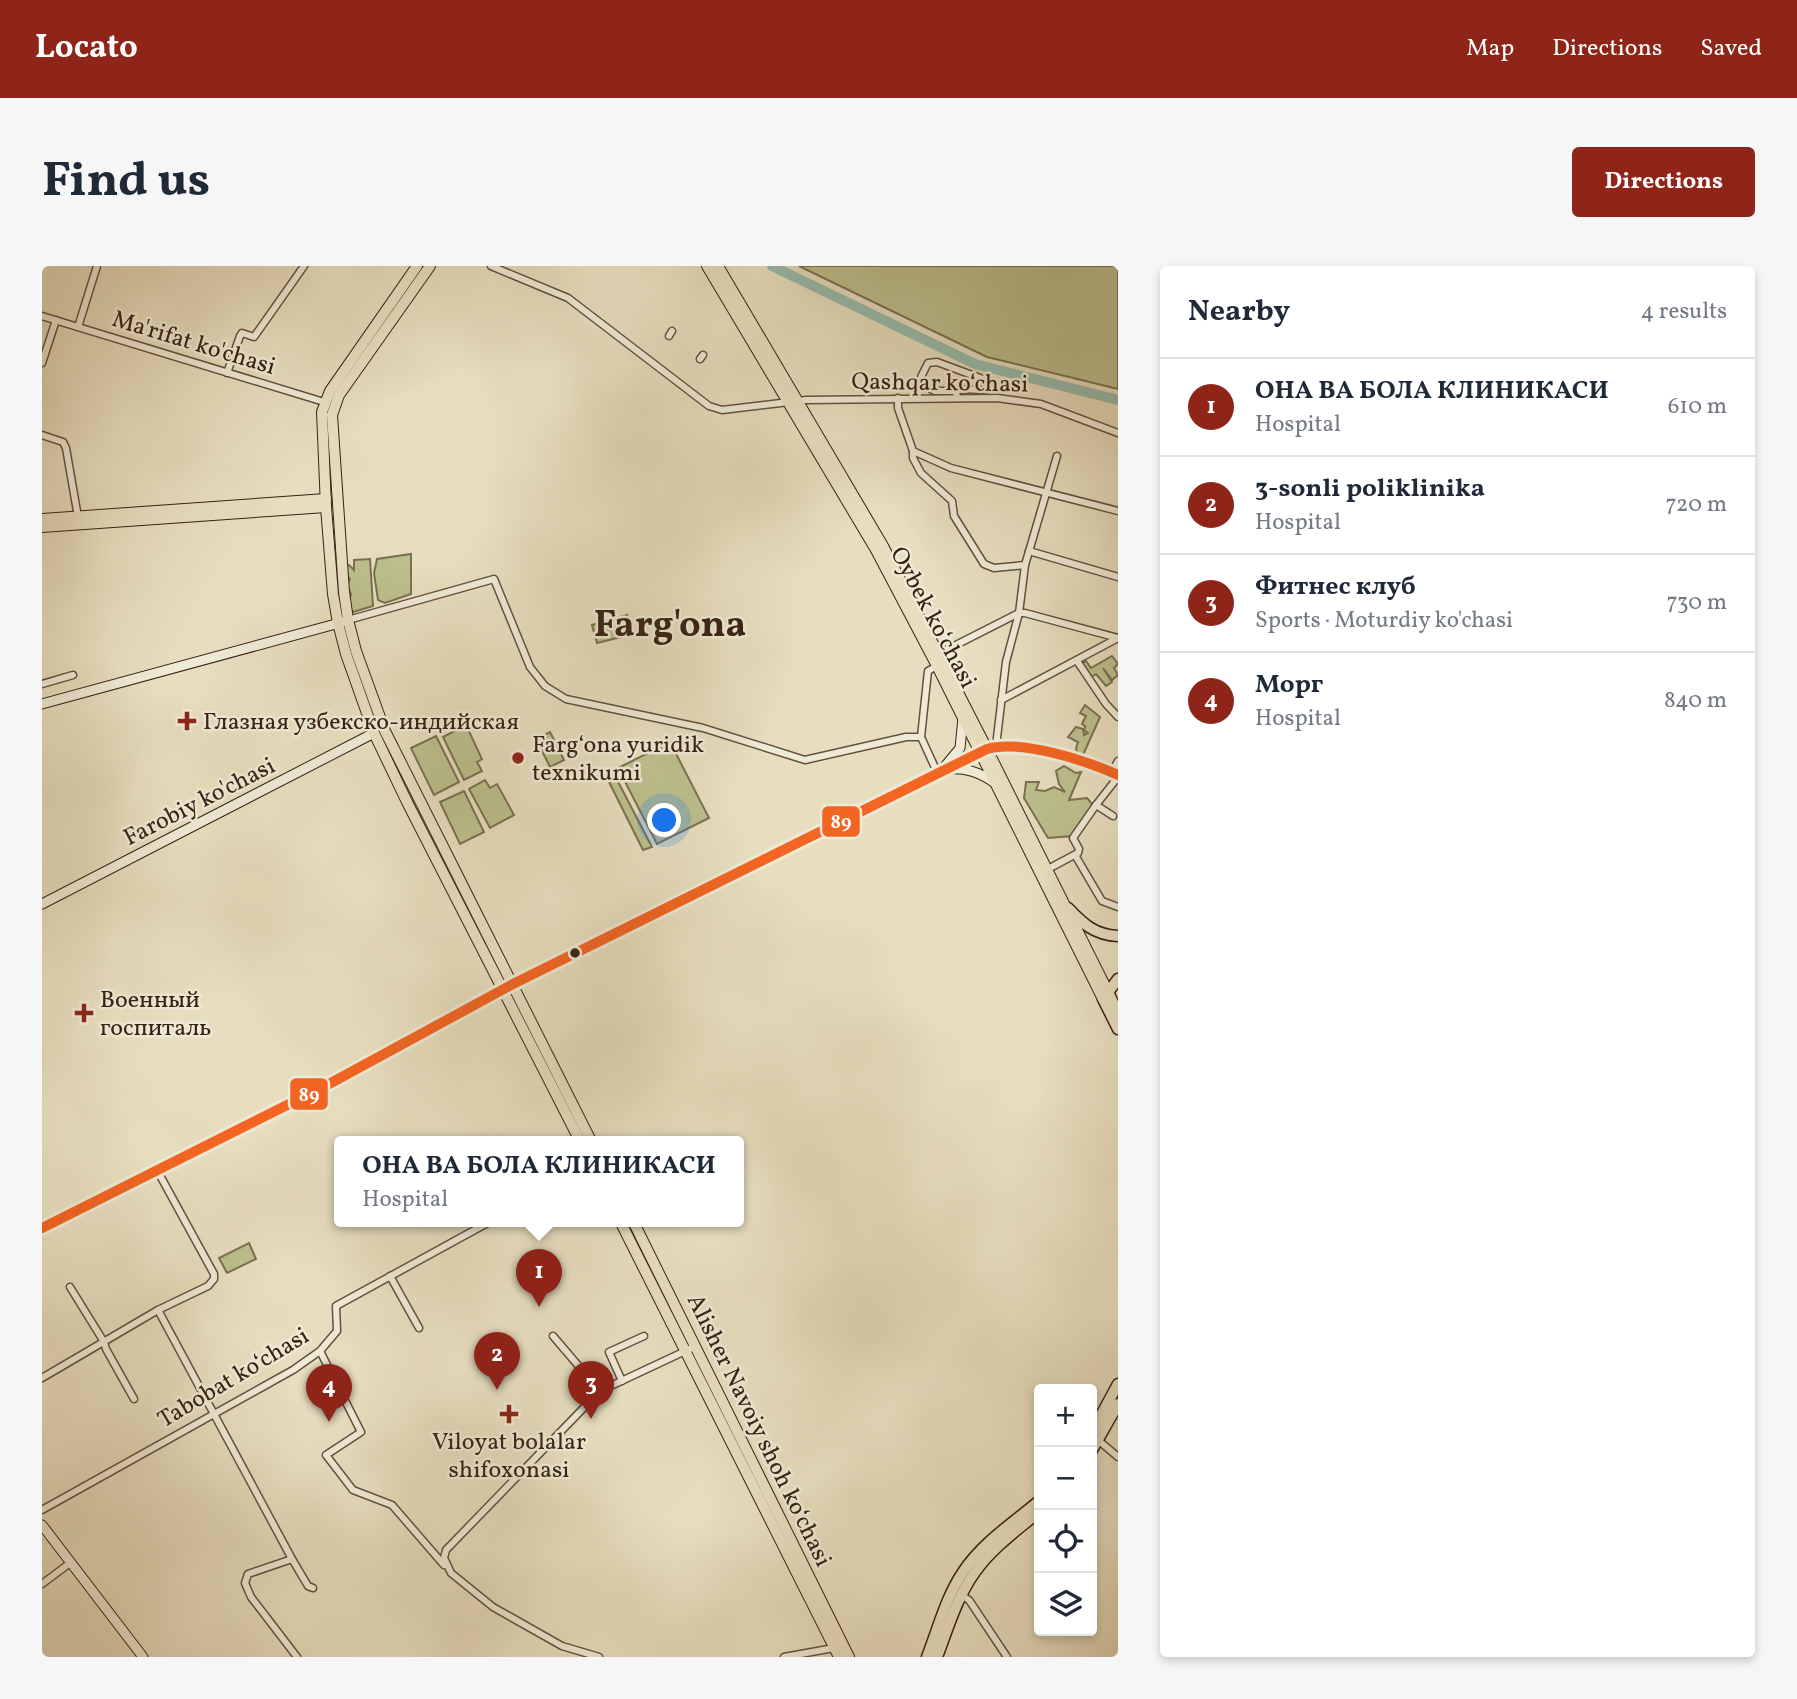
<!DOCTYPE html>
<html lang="en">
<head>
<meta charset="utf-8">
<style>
	:root { --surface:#fff; --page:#f6f6f7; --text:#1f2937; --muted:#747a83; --line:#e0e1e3; --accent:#8f2418 }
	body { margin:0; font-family:Vollkorn,serif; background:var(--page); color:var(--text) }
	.controls { position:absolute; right:21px; bottom:21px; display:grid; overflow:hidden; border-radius:7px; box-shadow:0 4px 10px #0003 }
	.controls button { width:63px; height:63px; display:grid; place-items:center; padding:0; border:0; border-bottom:2px solid var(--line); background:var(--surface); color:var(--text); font:35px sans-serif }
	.you { position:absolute; left:623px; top:555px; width:24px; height:24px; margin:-18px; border:5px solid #fff; border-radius:50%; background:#1a73e8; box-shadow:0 0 0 10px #1a73e833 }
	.badge { display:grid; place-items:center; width:46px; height:46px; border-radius:50%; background:var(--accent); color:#fff; font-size:23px; font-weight:700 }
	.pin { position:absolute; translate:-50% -58px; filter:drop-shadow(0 2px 4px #0008) }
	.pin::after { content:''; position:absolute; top:37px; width:24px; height:21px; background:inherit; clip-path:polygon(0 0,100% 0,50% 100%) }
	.popup { position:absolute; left:292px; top:870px; width:410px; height:91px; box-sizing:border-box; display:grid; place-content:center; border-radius:7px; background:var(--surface); filter:drop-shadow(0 2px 5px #0005); font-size:23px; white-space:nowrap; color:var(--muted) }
	.popup b { font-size:26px; color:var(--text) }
	.popup::after { content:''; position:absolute; left:50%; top:100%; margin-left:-14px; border:14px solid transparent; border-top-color:var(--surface) }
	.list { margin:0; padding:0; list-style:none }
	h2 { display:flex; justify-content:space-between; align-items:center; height:91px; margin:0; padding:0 28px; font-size:30px }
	h2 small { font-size:23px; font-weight:400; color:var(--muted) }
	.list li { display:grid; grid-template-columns:46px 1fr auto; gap:21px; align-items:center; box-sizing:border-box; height:98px; padding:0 28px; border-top:2px solid var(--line) }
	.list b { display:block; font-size:26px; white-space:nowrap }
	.list p { margin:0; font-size:23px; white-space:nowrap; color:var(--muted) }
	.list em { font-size:23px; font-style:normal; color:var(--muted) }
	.icon { flex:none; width:38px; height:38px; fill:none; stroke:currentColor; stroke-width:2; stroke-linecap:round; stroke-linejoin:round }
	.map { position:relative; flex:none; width:1076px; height:1391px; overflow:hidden; border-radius:7px }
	header { display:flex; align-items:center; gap:42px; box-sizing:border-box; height:98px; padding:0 35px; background:var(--accent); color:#fff }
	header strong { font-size:33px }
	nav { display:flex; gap:38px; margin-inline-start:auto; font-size:24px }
	.intro { display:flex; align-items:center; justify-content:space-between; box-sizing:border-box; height:168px; padding:0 42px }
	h1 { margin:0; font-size:49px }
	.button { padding:18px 32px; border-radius:7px; background:var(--accent); color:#fff; font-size:24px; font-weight:700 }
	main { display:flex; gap:42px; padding:0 42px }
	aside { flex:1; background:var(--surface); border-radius:7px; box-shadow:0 4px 10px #0003 }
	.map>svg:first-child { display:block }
	.green { fill:#bcc08e; stroke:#7a7151; stroke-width:2 }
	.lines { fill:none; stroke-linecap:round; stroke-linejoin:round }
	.river { stroke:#97bcae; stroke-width:10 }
	.street-casing { stroke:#63513f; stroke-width:9 }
	.secondary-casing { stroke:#372214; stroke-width:11 }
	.primary-casing { stroke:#372214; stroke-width:12 }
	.highway-casing { stroke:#372214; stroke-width:13 }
	.street { stroke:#efead5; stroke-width:6 }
	.secondary { stroke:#efead5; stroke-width:9 }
	.primary { stroke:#e7debf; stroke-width:10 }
	.highway { stroke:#e7debf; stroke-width:10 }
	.bus-1-casing { stroke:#efead5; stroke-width:16 }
	.bus-1 { stroke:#f26522; stroke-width:10 }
	.poi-dot { fill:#8f2418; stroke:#efead5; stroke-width:2.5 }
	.bus-dot { fill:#372214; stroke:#efead5; stroke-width:2.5 }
	.labels { text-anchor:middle; stroke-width:5; stroke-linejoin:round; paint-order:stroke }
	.street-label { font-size:24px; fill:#372214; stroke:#efead5 }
	.poi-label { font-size:24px; fill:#372214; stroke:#efead5; text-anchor:start }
	.town-label { font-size:38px; font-weight:bold; fill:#372214; stroke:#efead5 }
	.line-badge { stroke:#efead5; stroke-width:2.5 }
	.badge-label { font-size:19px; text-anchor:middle; font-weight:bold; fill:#fff }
</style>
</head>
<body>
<header>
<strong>Locato</strong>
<nav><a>Map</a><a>Directions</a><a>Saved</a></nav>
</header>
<div class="intro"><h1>Find us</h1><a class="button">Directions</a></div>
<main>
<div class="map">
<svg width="1076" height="1391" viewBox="0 0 1076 1391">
	<rect width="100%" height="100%" fill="#e7debf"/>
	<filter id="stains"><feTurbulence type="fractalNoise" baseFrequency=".00286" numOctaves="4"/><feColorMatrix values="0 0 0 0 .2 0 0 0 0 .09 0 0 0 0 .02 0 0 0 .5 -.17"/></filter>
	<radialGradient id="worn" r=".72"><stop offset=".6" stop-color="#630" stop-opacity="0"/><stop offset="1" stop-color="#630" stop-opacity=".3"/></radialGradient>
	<g class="green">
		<path d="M 757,0 L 1076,0 L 1076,123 L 945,91 Z"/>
		<path d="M 369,288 L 369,328 L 343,337 L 336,334 L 332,307 L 335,293 Z"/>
		<path d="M 328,293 L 331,340 L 311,346 L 306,339 L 309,328 L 305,319 L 308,313 L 302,307 L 302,302 L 307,299 L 312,304 L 312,294 Z"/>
		<path d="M 585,349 L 591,368 L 555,377 L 550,359 Z"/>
		<path d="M 1070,390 L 1076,398 L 1072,402 L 1076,409 L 1070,414 L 1061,402 L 1070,416 L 1064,420 L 1054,408 L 1048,412 L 1038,398 L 1044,395 L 1049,402 Z"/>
		<path d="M 1043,439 L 1058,451 L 1041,489 L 1035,487 L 1034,482 L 1036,476 L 1026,471 L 1034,461 L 1041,463 L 1042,469 L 1046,467 L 1042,464 L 1043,460 L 1040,458 L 1044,450 L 1038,447 Z"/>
		<path d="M 424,459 L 440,493 L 435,496 L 440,505 L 422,514 L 401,471 Z"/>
		<path d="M 508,466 L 522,494 L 508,501 L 494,473 Z"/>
		<path d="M 394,470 L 417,516 L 392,529 L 369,482 Z"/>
		<path d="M 628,476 L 667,552 L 615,578 L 576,502 Z"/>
		<path d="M 1022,500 L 1034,507 L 1039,506 L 1027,534 L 1045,532 L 1051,539 L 1031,570 L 1006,572 L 982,532 L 984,516 L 997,516 L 994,524 L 1003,525 L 1012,521 L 1023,526 L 1017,518 L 1014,505 Z"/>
		<path d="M 571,506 L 610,581 L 601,584 L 564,510 Z"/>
		<path d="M 443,514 L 448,522 L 455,518 L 472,549 L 448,562 L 427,523 Z"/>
		<path d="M 422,525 L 442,566 L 418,578 L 398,536 Z"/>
		<path d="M 207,977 L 214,993 L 185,1007 L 177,992 Z"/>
	</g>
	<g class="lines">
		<path class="river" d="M 730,0 L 933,98 L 1076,134"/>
		<defs>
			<g id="street">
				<path d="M 449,0 L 526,32 L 667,140 L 680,144 L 764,134 L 955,132 L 999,138 L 1076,167"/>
				<path d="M 0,50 L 282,136"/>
				<path d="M 36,61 L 55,0"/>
				<path d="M 627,70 L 630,65"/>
				<path d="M 658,93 L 661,89"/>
				<path d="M 0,97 L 14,54"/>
				<path d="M 185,107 L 198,70 L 200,67 L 212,71 L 262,0"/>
				<path d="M 914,125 C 925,120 937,127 948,122 L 949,116 L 895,96 L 886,97 L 879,111 L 882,120 L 893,125 L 914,125 L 915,132"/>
				<path d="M 856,132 L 856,142 L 871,185 L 909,202 L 1076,245"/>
				<path d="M 0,169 L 21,176 L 24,182 L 36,251"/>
				<path d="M 871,185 L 871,192 L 879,207 L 910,235 L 912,250 L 942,298 L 952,302 L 983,299"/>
				<path d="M 987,285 L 1076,311"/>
				<path d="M 306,354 L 452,313 L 488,401 L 503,420 L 524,433 L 661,462 L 763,494 L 864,471 L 879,471 L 895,506"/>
				<path d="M 906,383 L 977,347 L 983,347 L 1076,372"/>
				<path d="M 1035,395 L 1064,438 L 1076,451"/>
				<path d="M 0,418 L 31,409"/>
				<path d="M 959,434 L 1076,372"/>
				<path d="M 879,471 L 886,405 L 895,400"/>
				<path d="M 953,480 L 1022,489 L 1076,509"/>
				<path d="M 954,480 L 964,396 L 977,347 L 983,299 L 1015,190"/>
				<path d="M 1070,506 L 1076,495"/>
				<path d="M 1071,550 L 1054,539 L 1076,511"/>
				<path d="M 1033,589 L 1060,635 L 1076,641"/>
				<path d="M 1006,603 L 1036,587 L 1037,583 L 1031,572 L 1054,539"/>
				<path d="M 348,1010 L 377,1062"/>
				<path d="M 28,1021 L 62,1076 L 64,1083 L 92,1133"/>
				<path d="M 116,1044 L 250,1293 L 206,1308 L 203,1317 L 209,1331 L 255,1391"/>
				<path d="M 511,1070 L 558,1125"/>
				<path d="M 278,1085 L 319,1166 L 284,1189 L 311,1224 L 350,1239 L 402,1299"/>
				<path d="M 0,1112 L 116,1044 L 166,1020 L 172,1013 L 172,1008 L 115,904"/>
				<path d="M 580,1115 L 567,1086 L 602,1070"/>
				<path d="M 1056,1174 L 1076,1191"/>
				<path d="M 0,1244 L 251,1104 L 278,1085 L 295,1065 L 294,1040 L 449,955"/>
				<path d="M 250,1293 L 266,1320 L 271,1322"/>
				<path d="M 0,1318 L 28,1297"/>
				<path d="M 919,1329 L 927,1334 L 965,1391"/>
				<path d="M 557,1391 L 520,1380 L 451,1341 L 409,1307 L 402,1292 L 404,1284 L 558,1125 L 654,1080"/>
				<path d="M 742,1391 L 792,1382"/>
			</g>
			<g id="secondary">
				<path d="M 0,438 L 301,356"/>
				<path d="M 904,499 L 918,482 L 921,452"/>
				<path d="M 906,503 C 925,502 937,506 953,517"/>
				<path d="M 0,638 L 332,467"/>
				<path d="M 0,962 L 287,818 L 471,718 L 944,483"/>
				<path d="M 0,1259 L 101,1391"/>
			</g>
			<g id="primary">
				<path d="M 375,0 L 288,125 L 280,146 L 284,241 L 291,328 L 296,357 L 304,388 L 332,467 L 365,536 L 538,875"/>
				<path d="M 388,0 L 297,129 L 290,149 L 302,326 L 306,354 L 314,385 L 343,465 L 549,875"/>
				<path d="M 665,0 L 834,284 L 895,400 L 1061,733"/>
				<path d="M 676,0 L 841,280 L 945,483 L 1066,726"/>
				<path d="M 0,253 L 284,233"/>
				<path d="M 0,261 L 284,241"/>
				<path d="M 578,955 L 797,1391"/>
				<path d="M 591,955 L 807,1391"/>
			</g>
			<g id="highway">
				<path d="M 1026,642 C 1041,658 1053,669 1076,670"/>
				<path d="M 1076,713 L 1061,733 L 1076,763"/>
				<path d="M 1066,726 L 1076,747"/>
				<path d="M 1050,1166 L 1076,1118"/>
				<path d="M 1050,1184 L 1076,1138"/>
				<path d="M 885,1391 C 896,1363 904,1331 921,1306 C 940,1277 971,1257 997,1235"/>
				<path d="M 895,1391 C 906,1362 915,1331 933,1306 C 950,1282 975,1264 997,1246"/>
			</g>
		</defs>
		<use href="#street" class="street-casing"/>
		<use href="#secondary" class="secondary-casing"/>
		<use href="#primary" class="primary-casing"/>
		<use href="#highway" class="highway-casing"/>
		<use href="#street" class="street"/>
		<use href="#secondary" class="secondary"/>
		<use href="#primary" class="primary"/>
		<use href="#highway" class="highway"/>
		<defs>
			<path id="bus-1" d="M 0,962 L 287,818 L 471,718 L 945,483 C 979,473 1045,495 1076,509"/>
		</defs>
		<use href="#bus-1" class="bus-1-casing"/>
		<use href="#bus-1" class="bus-1"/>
	</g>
	<g class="poi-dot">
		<path d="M141.5 444.5h7v7h7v7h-7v7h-7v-7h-7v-7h7z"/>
		<circle cx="476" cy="492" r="7"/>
		<path d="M38.5 736.5h7v7h7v7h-7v7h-7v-7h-7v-7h7z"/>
		<path d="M463.5 1137.5h7v7h7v7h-7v7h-7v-7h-7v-7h7z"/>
	</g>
	<circle class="bus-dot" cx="533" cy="687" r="6"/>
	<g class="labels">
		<g class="street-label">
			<text transform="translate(152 76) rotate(17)" y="8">Ma'rifat ko'chasi</text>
			<text transform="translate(898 116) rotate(1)" y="8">Qashqar koʻchasi</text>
			<text transform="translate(892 351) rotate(62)" y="8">Oybek ko‘chasi</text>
			<text transform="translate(157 535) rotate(-27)" y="8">Farobiy ko'chasi</text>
			<text transform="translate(191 1111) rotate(-31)" y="8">Tabobat koʻchasi</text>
			<text transform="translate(718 1164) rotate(64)" y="8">Alisher Navoiy shoh koʻchasi</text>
		</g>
		<g class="poi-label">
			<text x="161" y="463">Глазная узбекско-индийская</text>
			<text x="490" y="486">Farg‘ona yuridik<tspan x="490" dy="28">texnikumi</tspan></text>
			<text x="58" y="741">Военный<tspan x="58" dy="28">госпиталь</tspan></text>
			<text x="467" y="1183" text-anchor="middle">Viloyat bolalar<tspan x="467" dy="28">shifoxonasi</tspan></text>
		</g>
		<g class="town-label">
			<text x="628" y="370">Farg'ona</text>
		</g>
	</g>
	<g class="line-badge">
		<rect x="779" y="539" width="40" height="33" rx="7" fill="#f26522"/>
		<rect x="247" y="811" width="40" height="34" rx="7" fill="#f26522"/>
	</g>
	<g class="badge-label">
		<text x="799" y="562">89</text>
		<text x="267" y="835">89</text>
	</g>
	<rect width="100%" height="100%" filter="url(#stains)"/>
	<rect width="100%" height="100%" fill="url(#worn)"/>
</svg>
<div class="controls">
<button>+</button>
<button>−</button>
<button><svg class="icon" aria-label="locate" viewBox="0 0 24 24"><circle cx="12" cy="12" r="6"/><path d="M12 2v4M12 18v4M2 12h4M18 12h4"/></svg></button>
<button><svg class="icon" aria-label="layers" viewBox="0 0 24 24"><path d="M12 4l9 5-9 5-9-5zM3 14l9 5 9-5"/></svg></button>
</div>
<div class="you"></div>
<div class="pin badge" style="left:497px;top:1041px">1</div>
<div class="popup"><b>ОНА ВА БОЛА КЛИНИКАСИ</b>Hospital</div>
<div class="pin badge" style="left:455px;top:1124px">2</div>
<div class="pin badge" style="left:549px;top:1153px">3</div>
<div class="pin badge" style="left:287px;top:1156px">4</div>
</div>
<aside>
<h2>Nearby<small>4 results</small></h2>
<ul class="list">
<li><span class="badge">1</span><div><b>ОНА ВА БОЛА КЛИНИКАСИ</b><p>Hospital</p></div><em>610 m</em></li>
<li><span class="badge">2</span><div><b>3-sonli poliklinika</b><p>Hospital</p></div><em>720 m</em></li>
<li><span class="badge">3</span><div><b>Фитнес клуб</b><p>Sports · Moturdiy ko'chasi</p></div><em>730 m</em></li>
<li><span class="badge">4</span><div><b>Морг</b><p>Hospital</p></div><em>840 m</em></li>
</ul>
</aside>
</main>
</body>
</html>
